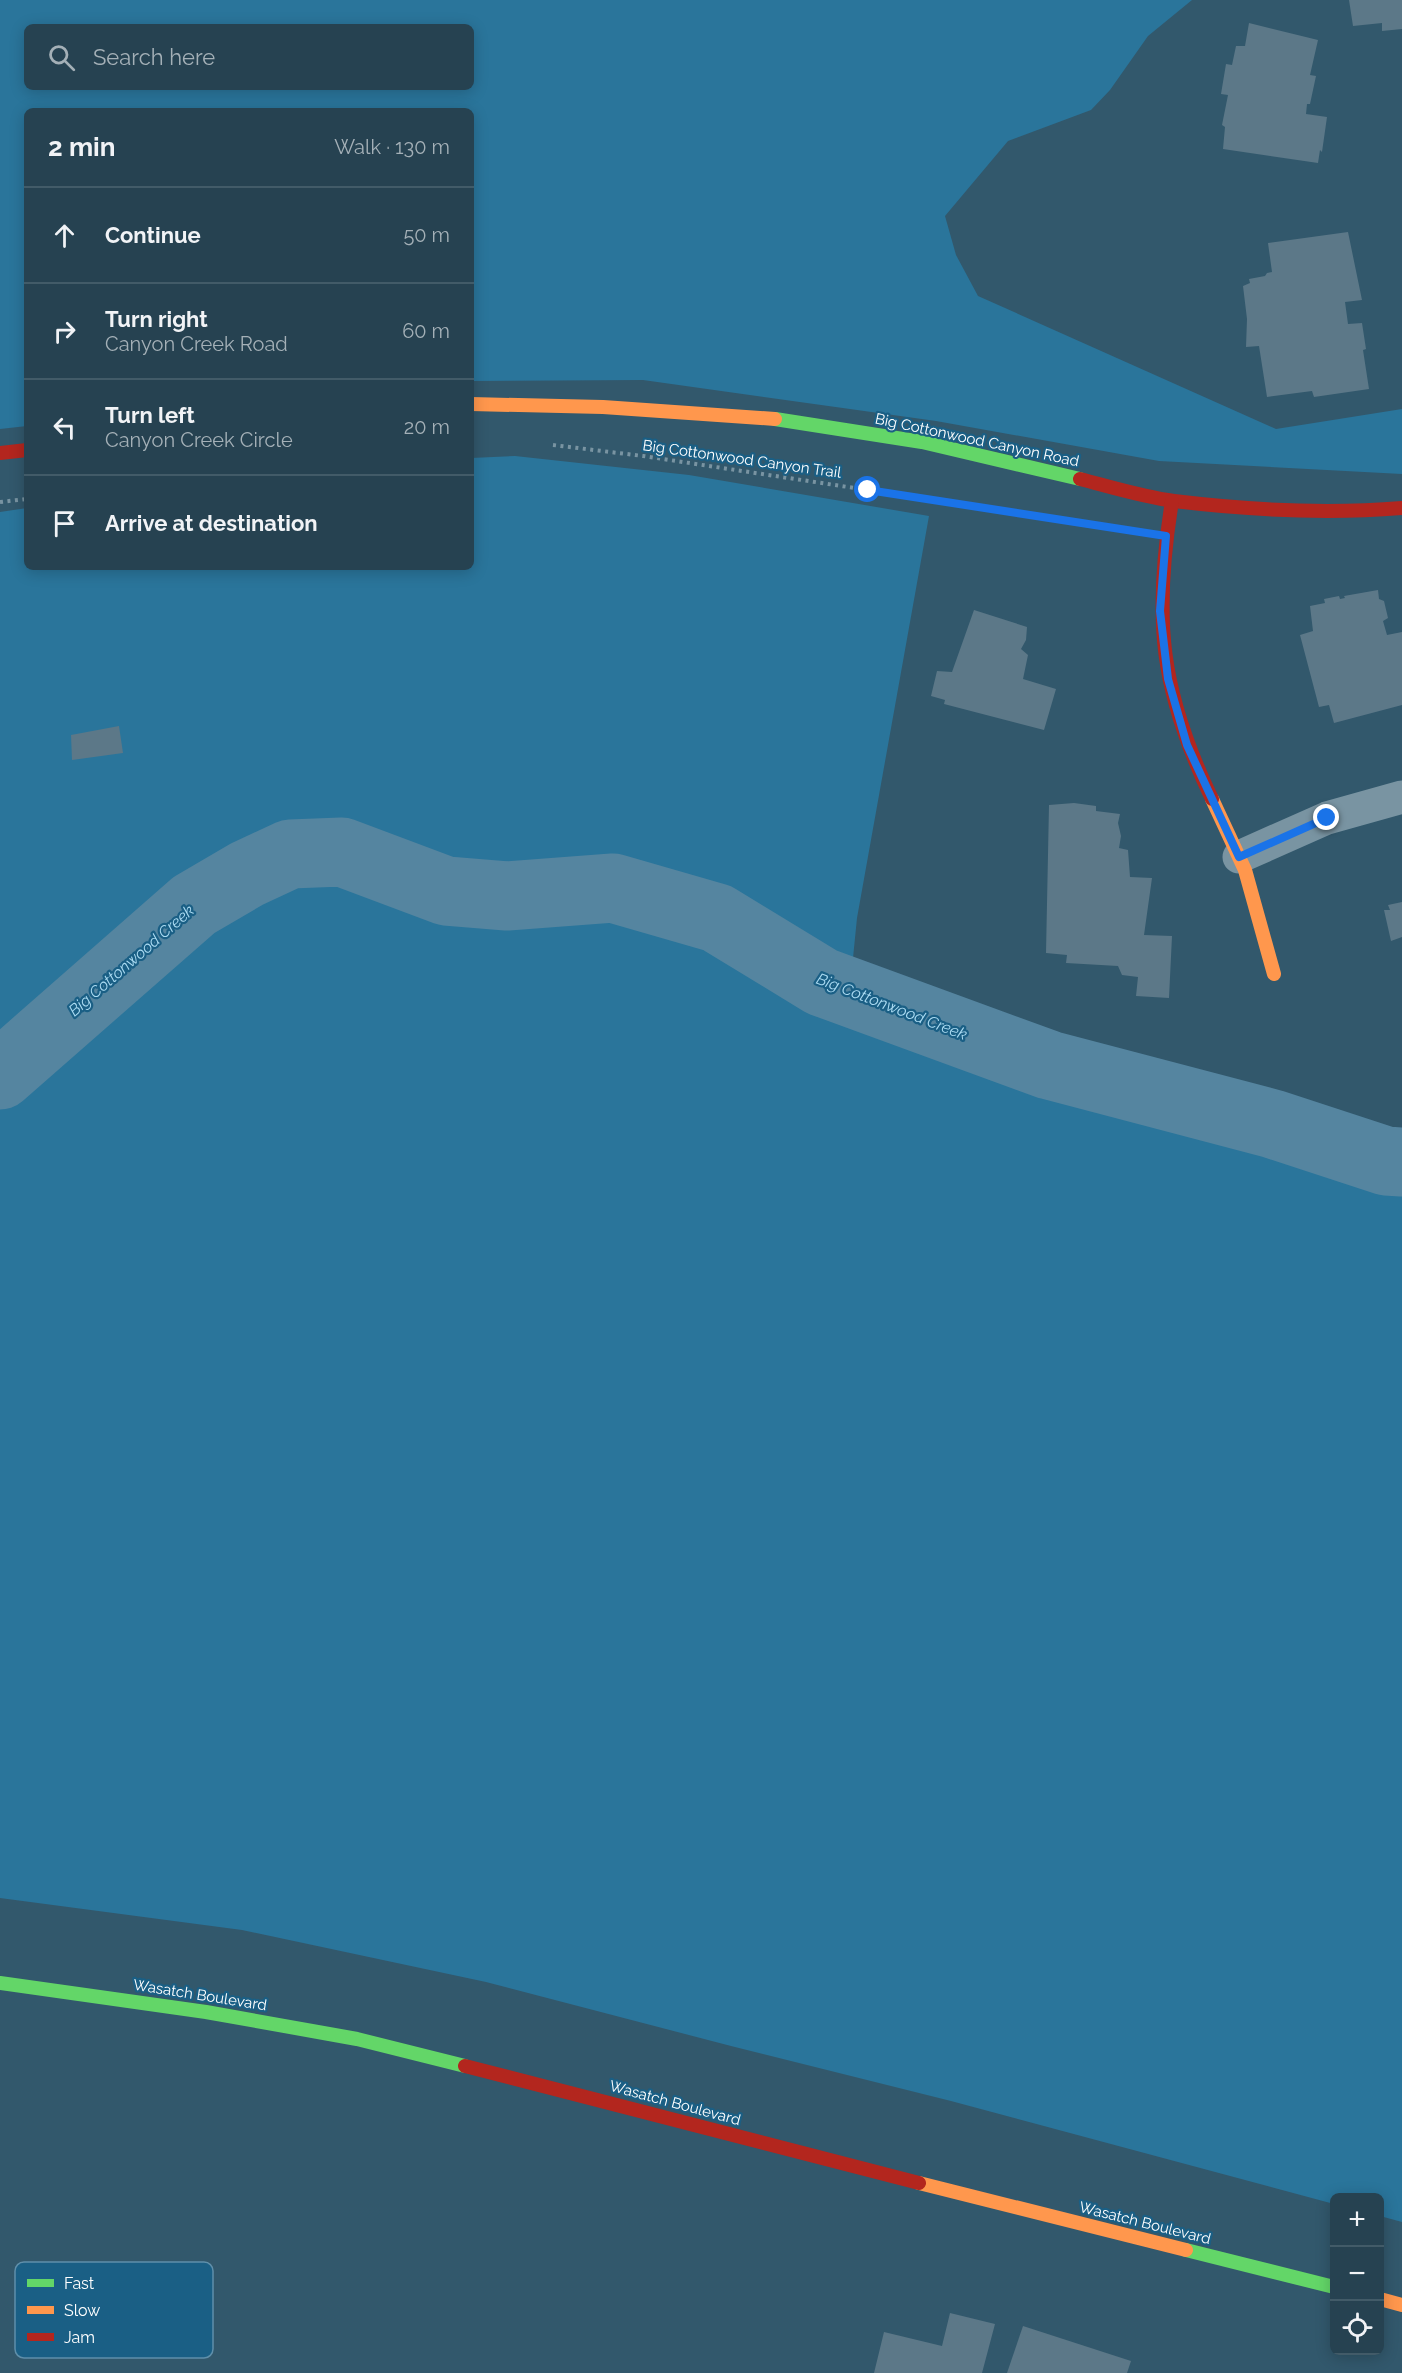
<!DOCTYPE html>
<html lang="en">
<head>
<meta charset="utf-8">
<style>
	:root { --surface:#264251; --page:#324d5b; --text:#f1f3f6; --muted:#a4b0b7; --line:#425b68 }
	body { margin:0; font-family:Raleway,sans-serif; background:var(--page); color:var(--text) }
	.controls { position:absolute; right:18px; bottom:18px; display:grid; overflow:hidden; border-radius:9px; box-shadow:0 3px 15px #0003 }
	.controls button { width:54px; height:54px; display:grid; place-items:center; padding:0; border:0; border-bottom:2px solid var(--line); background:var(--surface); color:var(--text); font:30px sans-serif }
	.stop { position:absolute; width:18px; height:18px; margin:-14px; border:4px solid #1a73e8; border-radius:50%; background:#fff }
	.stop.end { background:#1a73e8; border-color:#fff; box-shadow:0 2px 6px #0008 }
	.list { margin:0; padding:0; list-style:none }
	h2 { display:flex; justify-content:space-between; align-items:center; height:78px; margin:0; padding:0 24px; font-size:26px }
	h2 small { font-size:20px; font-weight:400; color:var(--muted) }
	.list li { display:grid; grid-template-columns:39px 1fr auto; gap:18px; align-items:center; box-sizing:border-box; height:96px; padding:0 24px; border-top:2px solid var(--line) }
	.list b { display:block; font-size:22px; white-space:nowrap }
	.list p { margin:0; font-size:20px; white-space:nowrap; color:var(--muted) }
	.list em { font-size:20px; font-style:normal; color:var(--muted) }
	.icon { flex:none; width:33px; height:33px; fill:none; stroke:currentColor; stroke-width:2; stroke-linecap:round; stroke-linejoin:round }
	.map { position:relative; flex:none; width:1402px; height:2373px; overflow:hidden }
	.search { position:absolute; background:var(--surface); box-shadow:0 3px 15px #0003; left:24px; top:24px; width:450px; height:66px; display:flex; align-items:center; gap:15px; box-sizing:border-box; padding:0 21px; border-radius:9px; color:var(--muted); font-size:22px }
	.panel { position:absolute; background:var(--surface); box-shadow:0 3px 15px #0003; left:24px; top:108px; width:450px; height:462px; border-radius:9px }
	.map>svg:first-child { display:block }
	.green { fill:#2a759b; fill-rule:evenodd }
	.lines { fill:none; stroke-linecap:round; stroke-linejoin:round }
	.river { stroke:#5585a0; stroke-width:69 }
	.building { fill:#5c7888 }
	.path { stroke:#7994a2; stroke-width:4; stroke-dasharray:3 4.5; stroke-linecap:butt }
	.street { stroke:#7994a2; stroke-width:33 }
	.fast { stroke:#63d668; stroke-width:14 }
	.slow { stroke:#ff974d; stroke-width:14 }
	.jam { stroke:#b3261e; stroke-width:14 }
	.route { stroke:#1a73e8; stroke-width:8 }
	.labels { text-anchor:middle; stroke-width:4.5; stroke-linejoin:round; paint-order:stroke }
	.street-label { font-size:15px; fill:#fff; stroke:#1a5f85 }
	.water-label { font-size:16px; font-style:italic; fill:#acdcf3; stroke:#1a5f85 }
	.key { fill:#1a5f85; stroke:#5f8faa; stroke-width:1.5 }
	.key-label { font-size:16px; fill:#fff }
</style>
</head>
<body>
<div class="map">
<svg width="1402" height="2373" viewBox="0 0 1402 2373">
	<rect width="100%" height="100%" fill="#32586c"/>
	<g class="green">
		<path d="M 0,0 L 1192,0 L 1148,36 L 1110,90 L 1091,110 L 1008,141 L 945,216 L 956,255 L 978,296 L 1276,429 L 1402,409 L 1402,474 L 1159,461 L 936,421 L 643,380 L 471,381 L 471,111 L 27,111 L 27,426 L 0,429 ZM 27,27 L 471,27 L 471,87 L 27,87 Z"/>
		<path d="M 515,456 L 689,475 L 929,516 L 857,918 L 850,988 L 1030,1048 L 1304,1120 L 1402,1143 L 1402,2222 L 1380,2216 L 1380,2198 L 1334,2198 L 1334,2204 L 951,2101 L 731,2046 L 486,1982 L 242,1930 L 0,1898 L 0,512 L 27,508 L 27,567 L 471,567 L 471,458 Z"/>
	</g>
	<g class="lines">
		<path class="river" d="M 0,1075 L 194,905 L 247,874 L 290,854 L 342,852 L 446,891 L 507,896 L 613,888 L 717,918 L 822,982 L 1049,1065 L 1273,1124 L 1386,1161 L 1402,1162"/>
	</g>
	<g class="building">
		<path d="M 1349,0 L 1402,0 L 1402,29 L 1382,31 L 1382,23 L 1353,26 Z"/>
		<path d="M 1249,23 L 1318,40 L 1310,75 L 1316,76 L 1310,104 L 1307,104 L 1306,114 L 1327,117 L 1322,152 L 1320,150 L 1318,163 L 1223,149 L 1225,127 L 1222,125 L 1228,95 L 1221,94 L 1226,64 L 1232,65 L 1236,46 L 1245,46 Z"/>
		<path d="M 1348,232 L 1362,300 L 1345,302 L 1348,324 L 1362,323 L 1366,349 L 1363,350 L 1369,389 L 1314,397 L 1312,391 L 1267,397 L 1259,346 L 1246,347 L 1247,319 L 1243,286 L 1250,283 L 1249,279 L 1265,276 L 1267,273 L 1272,272 L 1268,243 Z"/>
		<path d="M 1378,590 L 1379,599 L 1384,601 L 1388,618 L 1383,621 L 1387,635 L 1402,632 L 1402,705 L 1334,723 L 1329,705 L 1319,707 L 1300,635 L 1313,631 L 1310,606 L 1325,603 L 1324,599 L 1339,596 L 1340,599 L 1345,598 L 1344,596 Z"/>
		<path d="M 974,610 L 1027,627 L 1026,640 L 1021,649 L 1028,655 L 1023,679 L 1056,689 L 1044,730 L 944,704 L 945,700 L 931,696 L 937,671 L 952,672 Z"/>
		<path d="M 119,726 L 123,753 L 72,760 L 71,735 Z"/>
		<path d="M 1074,803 L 1096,806 L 1096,811 L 1120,814 L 1118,823 L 1121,836 L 1119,848 L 1128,850 L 1130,877 L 1152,878 L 1144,935 L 1172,936 L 1169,998 L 1136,996 L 1138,977 L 1122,975 L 1118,966 L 1066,963 L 1067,955 L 1046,953 L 1049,805 Z"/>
		<path d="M 1402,902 L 1402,937 L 1391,941 L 1384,910 L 1390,910 L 1388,905 Z"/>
		<path d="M 950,2313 L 995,2324 L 982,2373 L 874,2373 L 884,2332 L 942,2346 Z"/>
		<path d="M 1023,2326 L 1131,2361 L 1127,2373 L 1007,2373 Z"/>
	</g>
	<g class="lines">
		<g class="path">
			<path d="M 553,445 L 643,456 L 1106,526"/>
			<path d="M 0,502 L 27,499"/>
		</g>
		<path class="street" d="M 1239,857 L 1327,818 L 1402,797"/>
		<g class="fast">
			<path d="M 775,419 L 922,442 L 1080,479"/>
			<path d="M 0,1983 L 206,2012 L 357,2039 L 465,2066"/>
			<path d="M 1186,2250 L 1334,2287"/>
		</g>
		<g class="slow">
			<path d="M 471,404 L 603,407 L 775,419"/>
			<path d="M 1212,799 L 1245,870 L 1274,974"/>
			<path d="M 919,2183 L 1186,2250"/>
			<path d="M 1380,2299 L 1402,2305"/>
		</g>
		<g class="jam">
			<path d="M 0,453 L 27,450"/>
			<path d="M 1080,479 C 1111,487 1143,497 1174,501 C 1248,510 1327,514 1402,508"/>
			<path d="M 1172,501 C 1153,618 1160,691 1212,799"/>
			<path d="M 465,2066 L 919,2183"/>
		</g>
	</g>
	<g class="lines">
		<path class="route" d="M 868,490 L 1166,536 L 1160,611 L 1168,679 L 1187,745 L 1239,857 L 1327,818"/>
	</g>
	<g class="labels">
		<g class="street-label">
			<text transform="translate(977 440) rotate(12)" y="5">Big Cottonwood Canyon Road</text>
			<text transform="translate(742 459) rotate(8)" y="5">Big Cottonwood Canyon Trail</text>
			<text transform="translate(200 1995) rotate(9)" y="5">Wasatch Boulevard</text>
			<text transform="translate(675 2103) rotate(15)" y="5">Wasatch Boulevard</text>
			<text transform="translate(1145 2223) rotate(14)" y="5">Wasatch Boulevard</text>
		</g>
		<g class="water-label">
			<text transform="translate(131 960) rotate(-41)" y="6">Big Cottonwood Creek</text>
			<text transform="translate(892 1006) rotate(21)" y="6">Big Cottonwood Creek</text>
		</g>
	</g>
	<rect x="15" y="2262" width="198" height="96" rx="9" class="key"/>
	<rect x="27" y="2279" width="27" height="8" fill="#63d668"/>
	<rect x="27" y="2306" width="27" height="8" fill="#ff974d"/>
	<rect x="27" y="2333" width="27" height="8" fill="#b3261e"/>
	<g class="key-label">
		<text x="64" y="2289">Fast</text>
		<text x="64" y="2316">Slow</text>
		<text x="64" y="2343">Jam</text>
	</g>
</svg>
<div class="controls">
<button>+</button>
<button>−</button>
<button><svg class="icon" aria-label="locate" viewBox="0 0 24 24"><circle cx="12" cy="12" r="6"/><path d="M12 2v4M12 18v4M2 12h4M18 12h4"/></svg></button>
</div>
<div class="stop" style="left:868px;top:490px"></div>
<div class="stop end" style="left:1327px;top:818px"></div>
<div class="search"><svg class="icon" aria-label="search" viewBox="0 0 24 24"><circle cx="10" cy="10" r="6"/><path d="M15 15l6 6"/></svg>Search here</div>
<section class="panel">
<h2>2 min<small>Walk · 130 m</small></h2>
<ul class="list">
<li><svg class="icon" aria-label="ahead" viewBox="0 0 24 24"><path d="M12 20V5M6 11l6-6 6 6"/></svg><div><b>Continue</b></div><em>50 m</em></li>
<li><svg class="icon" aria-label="right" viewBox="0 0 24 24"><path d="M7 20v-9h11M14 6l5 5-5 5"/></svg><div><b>Turn right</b><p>Canyon Creek Road</p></div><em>60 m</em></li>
<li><svg class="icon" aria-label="left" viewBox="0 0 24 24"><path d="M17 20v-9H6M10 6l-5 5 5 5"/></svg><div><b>Turn left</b><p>Canyon Creek Circle</p></div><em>20 m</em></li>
<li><svg class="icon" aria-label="arrive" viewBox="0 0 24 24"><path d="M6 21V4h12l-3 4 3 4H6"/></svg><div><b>Arrive at destination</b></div></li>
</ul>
</section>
</div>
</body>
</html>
